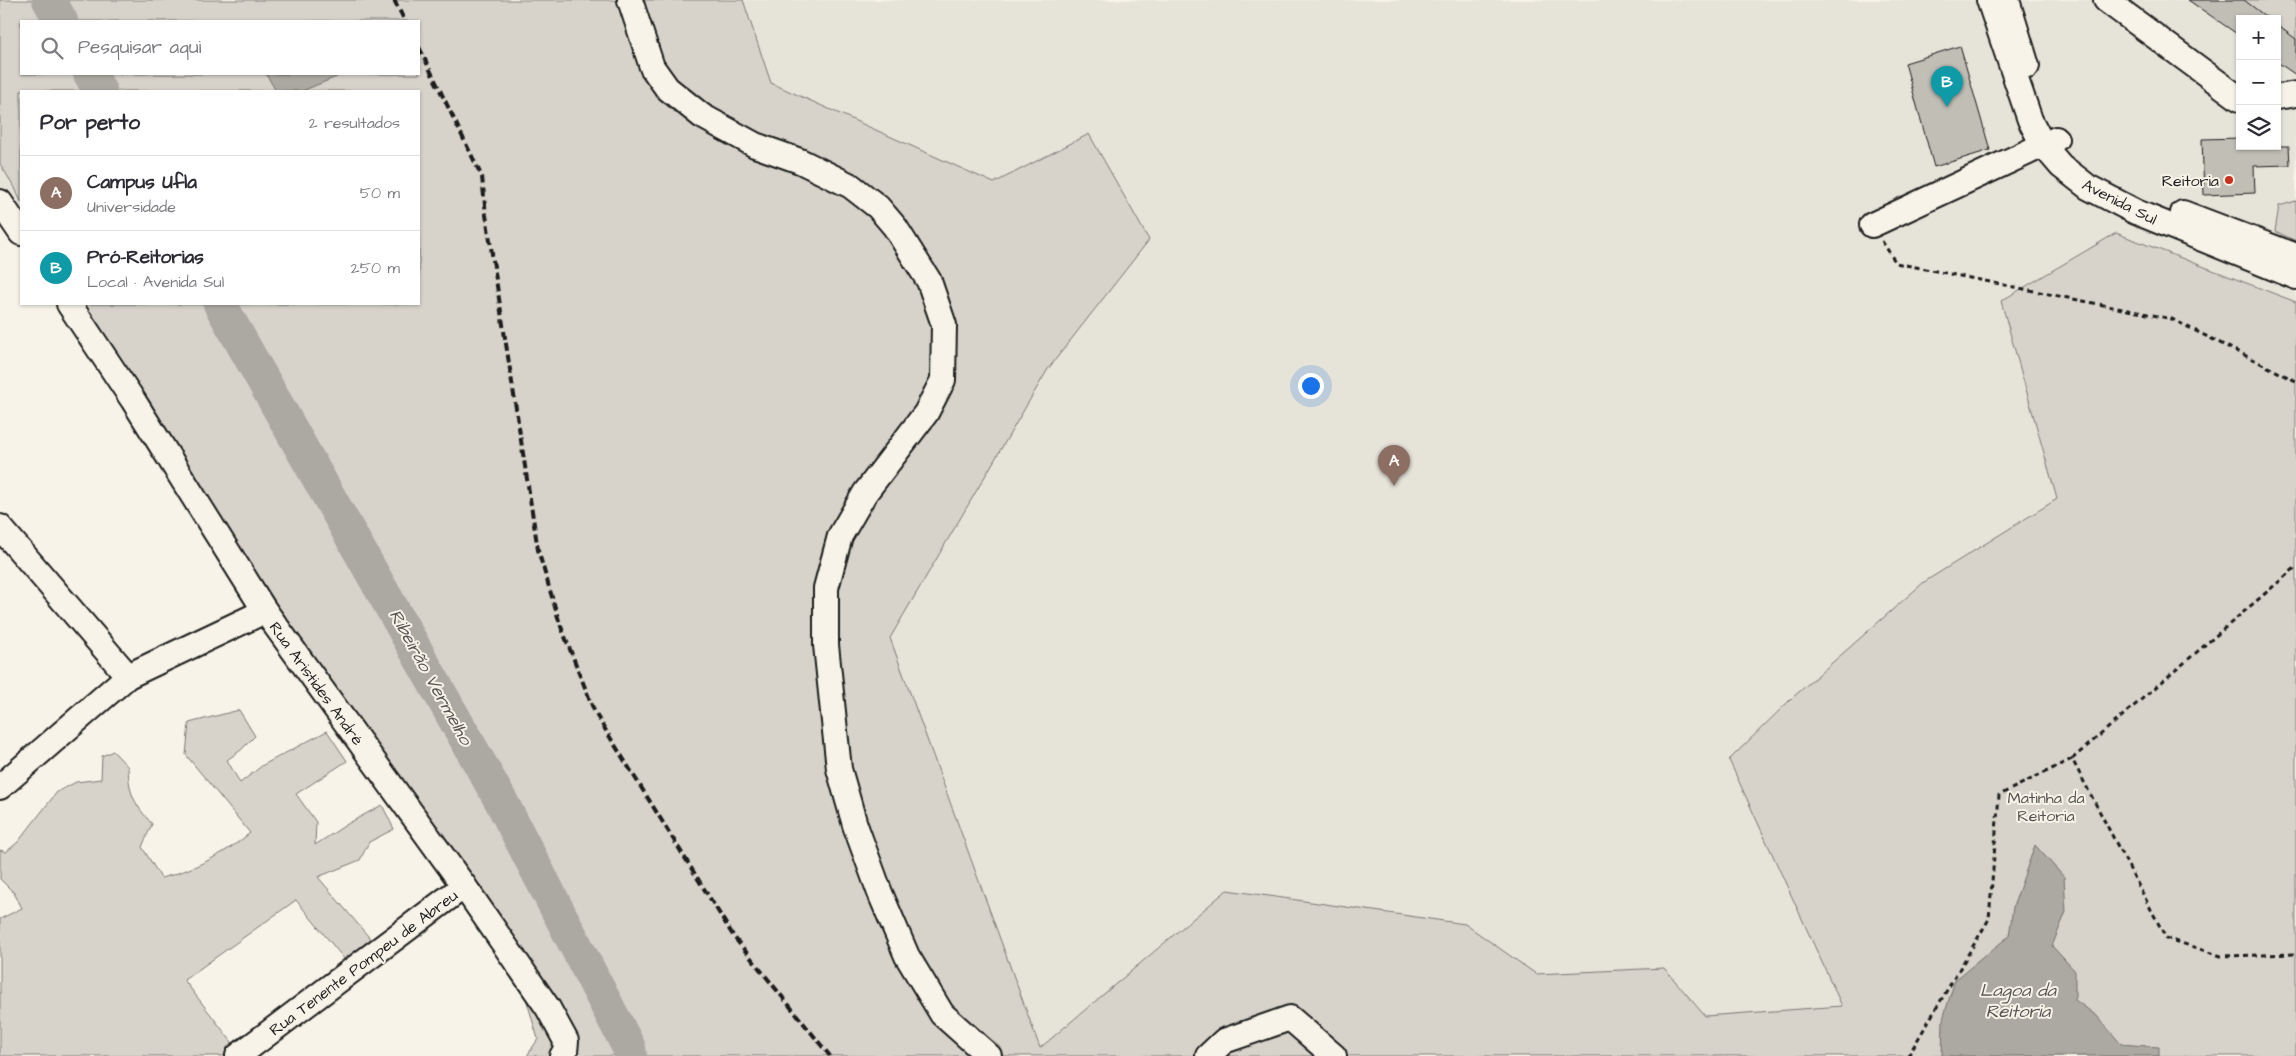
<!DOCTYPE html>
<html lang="pt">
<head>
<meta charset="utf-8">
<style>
	:root { --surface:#fff; --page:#f7f7f7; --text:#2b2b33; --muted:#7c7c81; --line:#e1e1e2; --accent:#0b8043 }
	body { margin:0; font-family:"Architects Daughter",sans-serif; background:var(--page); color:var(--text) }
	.controls { position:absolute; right:15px; top:15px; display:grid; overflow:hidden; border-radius:0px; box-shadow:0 1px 4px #0004 }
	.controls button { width:45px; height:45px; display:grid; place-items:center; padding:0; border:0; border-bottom:1px solid var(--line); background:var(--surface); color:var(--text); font:25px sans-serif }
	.you { position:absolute; left:1310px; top:385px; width:18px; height:18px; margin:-12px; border:4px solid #fff; border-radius:50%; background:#1a73e8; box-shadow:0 0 0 8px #1a73e833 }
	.badge { display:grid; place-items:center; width:32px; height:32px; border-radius:50%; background:var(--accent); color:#fff; font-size:16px; font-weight:700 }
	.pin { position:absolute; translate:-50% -41px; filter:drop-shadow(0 1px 2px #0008) }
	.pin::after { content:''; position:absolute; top:26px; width:18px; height:15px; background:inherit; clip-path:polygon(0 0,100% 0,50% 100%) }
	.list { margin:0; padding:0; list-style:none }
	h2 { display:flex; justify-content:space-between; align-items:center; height:65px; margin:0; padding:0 20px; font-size:21px }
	h2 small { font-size:16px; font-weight:400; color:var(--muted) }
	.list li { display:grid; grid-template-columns:32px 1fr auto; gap:15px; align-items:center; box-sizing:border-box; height:75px; padding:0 20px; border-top:1px solid var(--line) }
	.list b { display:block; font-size:19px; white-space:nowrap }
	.list p { margin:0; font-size:16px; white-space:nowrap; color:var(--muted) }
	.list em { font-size:16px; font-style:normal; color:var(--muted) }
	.icon { flex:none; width:28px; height:28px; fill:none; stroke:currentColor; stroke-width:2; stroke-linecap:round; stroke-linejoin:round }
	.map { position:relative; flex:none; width:2296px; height:1056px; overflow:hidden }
	.search { position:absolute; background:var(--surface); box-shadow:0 1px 4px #0004; left:20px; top:20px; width:400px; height:55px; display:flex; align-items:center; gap:12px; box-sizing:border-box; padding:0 18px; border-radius:0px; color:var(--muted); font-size:19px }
	.panel { position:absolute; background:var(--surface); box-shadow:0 1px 4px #0004; left:20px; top:90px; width:400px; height:215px; border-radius:0px }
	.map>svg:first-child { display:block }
	.built { fill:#e6e3d9; fill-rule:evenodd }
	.green { fill:#d7d3cb; stroke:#7a7874; fill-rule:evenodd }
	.water { fill:#aca9a2; stroke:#72716c }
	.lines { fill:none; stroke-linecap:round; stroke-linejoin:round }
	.river { stroke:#aca9a2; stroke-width:34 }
	.building { fill:#c0beb5; stroke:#1c1c1c }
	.minor-casing { stroke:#1c1c1c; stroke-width:28 }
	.path { stroke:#1c1c1c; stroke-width:3; stroke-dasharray:5 4; stroke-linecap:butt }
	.minor { stroke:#f7f3e8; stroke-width:24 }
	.rail { stroke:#1c1c1c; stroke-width:4; stroke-dasharray:8 4; stroke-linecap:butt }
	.poi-dot { fill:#c8321e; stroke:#f7f3e8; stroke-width:2 }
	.labels { text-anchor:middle; stroke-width:4; stroke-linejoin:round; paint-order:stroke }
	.poi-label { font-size:16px; fill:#1c1c1c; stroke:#f7f3e8; text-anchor:end }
	.street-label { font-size:16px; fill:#1c1c1c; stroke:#f7f3e8 }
	.park-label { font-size:16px; fill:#545351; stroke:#f7f3e8 }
	.water-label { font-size:18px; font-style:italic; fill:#565452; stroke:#f7f3e8 }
</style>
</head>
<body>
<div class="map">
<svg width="2296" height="1056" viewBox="0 0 2296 1056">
	<rect width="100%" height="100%" fill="#f7f3e8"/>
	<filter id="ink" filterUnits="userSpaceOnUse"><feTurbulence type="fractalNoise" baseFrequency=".02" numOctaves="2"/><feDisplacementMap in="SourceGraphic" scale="10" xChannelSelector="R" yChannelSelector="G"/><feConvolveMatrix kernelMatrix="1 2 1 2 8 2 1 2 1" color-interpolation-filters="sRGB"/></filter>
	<g filter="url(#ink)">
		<path class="built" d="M 0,0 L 2296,0 L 2296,1056 L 847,1056 L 419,304 L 419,91 L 21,91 L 21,220 L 0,189 ZM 2240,19 L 2277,19 L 2277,146 L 2240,146 ZM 21,21 L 419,21 L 419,74 L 21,74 Z"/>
		<g class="green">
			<path d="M 0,0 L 743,0 L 771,83 L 994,183 L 1089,134 L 1149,240 L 1048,369 L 890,638 L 1040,1048 L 1227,890 L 1465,924 L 1536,974 L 1664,968 L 1705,1016 L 1842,1006 L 1729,760 L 1792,698 L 1924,582 L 2057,499 L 2001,301 L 2116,233 L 2296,302 L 2296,1056 L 527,1056 L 538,1039 L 505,927 L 282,618 L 77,304 L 419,304 L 419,91 L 21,91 L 21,202 L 15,188 L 0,164 ZM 21,21 L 419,21 L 419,74 L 21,74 Z"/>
			<path d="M 2191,0 L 2296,0 L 2296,66 L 2277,54 L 2277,19 L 2240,19 Z"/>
			<path d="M 2296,201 L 2296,241 L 2275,231 L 2279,206 Z"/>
			<path d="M 239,710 L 255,736 L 241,750 L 227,760 L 240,783 L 263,765 L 327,731 L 347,761 L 296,794 L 316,822 L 315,845 L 349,823 L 382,805 L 394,829 L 369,842 L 360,860 L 318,877 L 373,942 L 345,960 L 296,900 L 184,980 L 235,1046 L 223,1056 L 0,1056 L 0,919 L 22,908 L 14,893 L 0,879 L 0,850 L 6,852 L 18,842 L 57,792 L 76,782 L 101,779 L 102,756 L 113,751 L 128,767 C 129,795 134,803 152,824 L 142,847 L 161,878 C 193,870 225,854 250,833 L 186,755 L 189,723 Z"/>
		</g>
		<g class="water">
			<path d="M 266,74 L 344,74 L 302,91 L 276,91 Z"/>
			<path d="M 2035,845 L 2064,877 L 2066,912 L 2052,946 L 2075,971 L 2075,1000 L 2097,1016 L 2121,1044 L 2159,1047 L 2159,1056 L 1942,1056 L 1943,1019 L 1955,980 L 2009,936 L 2013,907 Z"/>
		</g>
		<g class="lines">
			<g class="river">
				<path d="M 49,0 L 61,21"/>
				<path d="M 90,74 L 100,91"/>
				<path d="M 220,304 L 501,801 L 629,1048 L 630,1056"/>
			</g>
		</g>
		<g class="building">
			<path d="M 2188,0 L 2244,0 L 2269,19 L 2240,19 L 2240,36 Z"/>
			<path d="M 2277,25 L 2296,39 L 2296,75 L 2277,62 Z"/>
			<path d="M 1960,46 L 1990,150 L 1934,167 L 1905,63 Z"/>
			<path d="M 2240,138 L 2240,146 L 2289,146 L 2290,165 L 2254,166 L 2255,193 L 2204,195 L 2202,139 Z"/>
		</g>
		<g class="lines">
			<defs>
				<g id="minor">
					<path d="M 630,0 L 652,67 L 667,88 L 702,116 L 755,145 L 800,161 L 851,186 L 878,207 L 895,227 L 929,281 L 944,325 L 943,380 L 926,413 L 865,493 L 840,536 L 826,588 L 826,645 L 839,769 L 855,825 L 880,893 L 907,956 L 942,1014 L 989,1056"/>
					<path d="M 1989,0 L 2030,120 L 2043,145 L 2061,166 L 2088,187 L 2136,212 L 2296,277"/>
					<path d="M 2007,0 L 2027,66"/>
					<path d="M 2106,0 L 2240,99"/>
					<path d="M 2277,97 L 2296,94"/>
					<path d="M 0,202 L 21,233"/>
					<path d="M 2183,213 L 2296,256"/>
					<path d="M 1872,225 L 2056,139"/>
					<path d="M 69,304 L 133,400 L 265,611 L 464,886 L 548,1008 L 566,1041 L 565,1052 L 562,1056"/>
					<path d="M 0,527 L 128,676"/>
					<path d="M 0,787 L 128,676 L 265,611"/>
					<path d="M 238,1056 L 464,886"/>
					<path d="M 1208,1056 L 1224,1041 L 1290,1018 L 1334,1056"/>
				</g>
			</defs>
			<use href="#minor" class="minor-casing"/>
			<g class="path">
				<path d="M 1882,241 L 1896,263 L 2172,319 L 2296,381"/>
				<path d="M 2072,759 L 2296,567"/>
				<path d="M 1908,1056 L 1989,919 L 1999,795 L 2072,759 L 2166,938 L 2221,956 L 2296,954"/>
			</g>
			<use href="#minor" class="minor"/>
			<g class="rail">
				<path d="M 394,0 L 405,21"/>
				<path d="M 419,47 L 482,177 L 486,215 L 538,550 L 560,624 L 595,713 L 734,937 L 830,1056"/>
			</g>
		</g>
	</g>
	<circle class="poi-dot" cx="2229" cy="180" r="5"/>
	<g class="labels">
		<g class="poi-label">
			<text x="2219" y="186">Reitoria</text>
		</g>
		<g class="street-label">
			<text transform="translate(2120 201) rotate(27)" y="6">Avenida Sul</text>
			<text transform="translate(317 683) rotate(54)" y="6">Rua Aristides André</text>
			<text transform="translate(363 962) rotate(-37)" y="6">Rua Tenente Pompeu de Abreu</text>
		</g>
		<g class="park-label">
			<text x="2046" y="803">Matinha da<tspan x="2046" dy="18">Reitoria</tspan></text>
		</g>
		<g class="water-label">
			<text transform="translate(431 677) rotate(61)" y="6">Ribeirão Vermelho</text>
			<text x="2018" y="996">Lagoa da<tspan x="2018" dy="21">Reitoria</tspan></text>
		</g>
	</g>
</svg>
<div class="controls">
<button>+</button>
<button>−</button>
<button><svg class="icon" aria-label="layers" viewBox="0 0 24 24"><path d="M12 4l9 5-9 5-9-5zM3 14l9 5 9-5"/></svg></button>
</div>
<div class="you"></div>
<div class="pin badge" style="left:1394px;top:486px;background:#8d6e63">A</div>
<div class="pin badge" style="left:1947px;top:107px;background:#0f9aa8">B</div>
<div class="search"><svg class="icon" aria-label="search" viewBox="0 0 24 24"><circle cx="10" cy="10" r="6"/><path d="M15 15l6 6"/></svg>Pesquisar aqui</div>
<section class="panel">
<h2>Por perto<small>2 resultados</small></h2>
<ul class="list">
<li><span class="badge" style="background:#8d6e63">A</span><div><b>Campus Ufla</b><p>Universidade</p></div><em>50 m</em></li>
<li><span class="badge" style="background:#0f9aa8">B</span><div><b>Pró-Reitorias</b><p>Local · Avenida Sul</p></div><em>250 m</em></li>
</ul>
</section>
</div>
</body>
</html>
